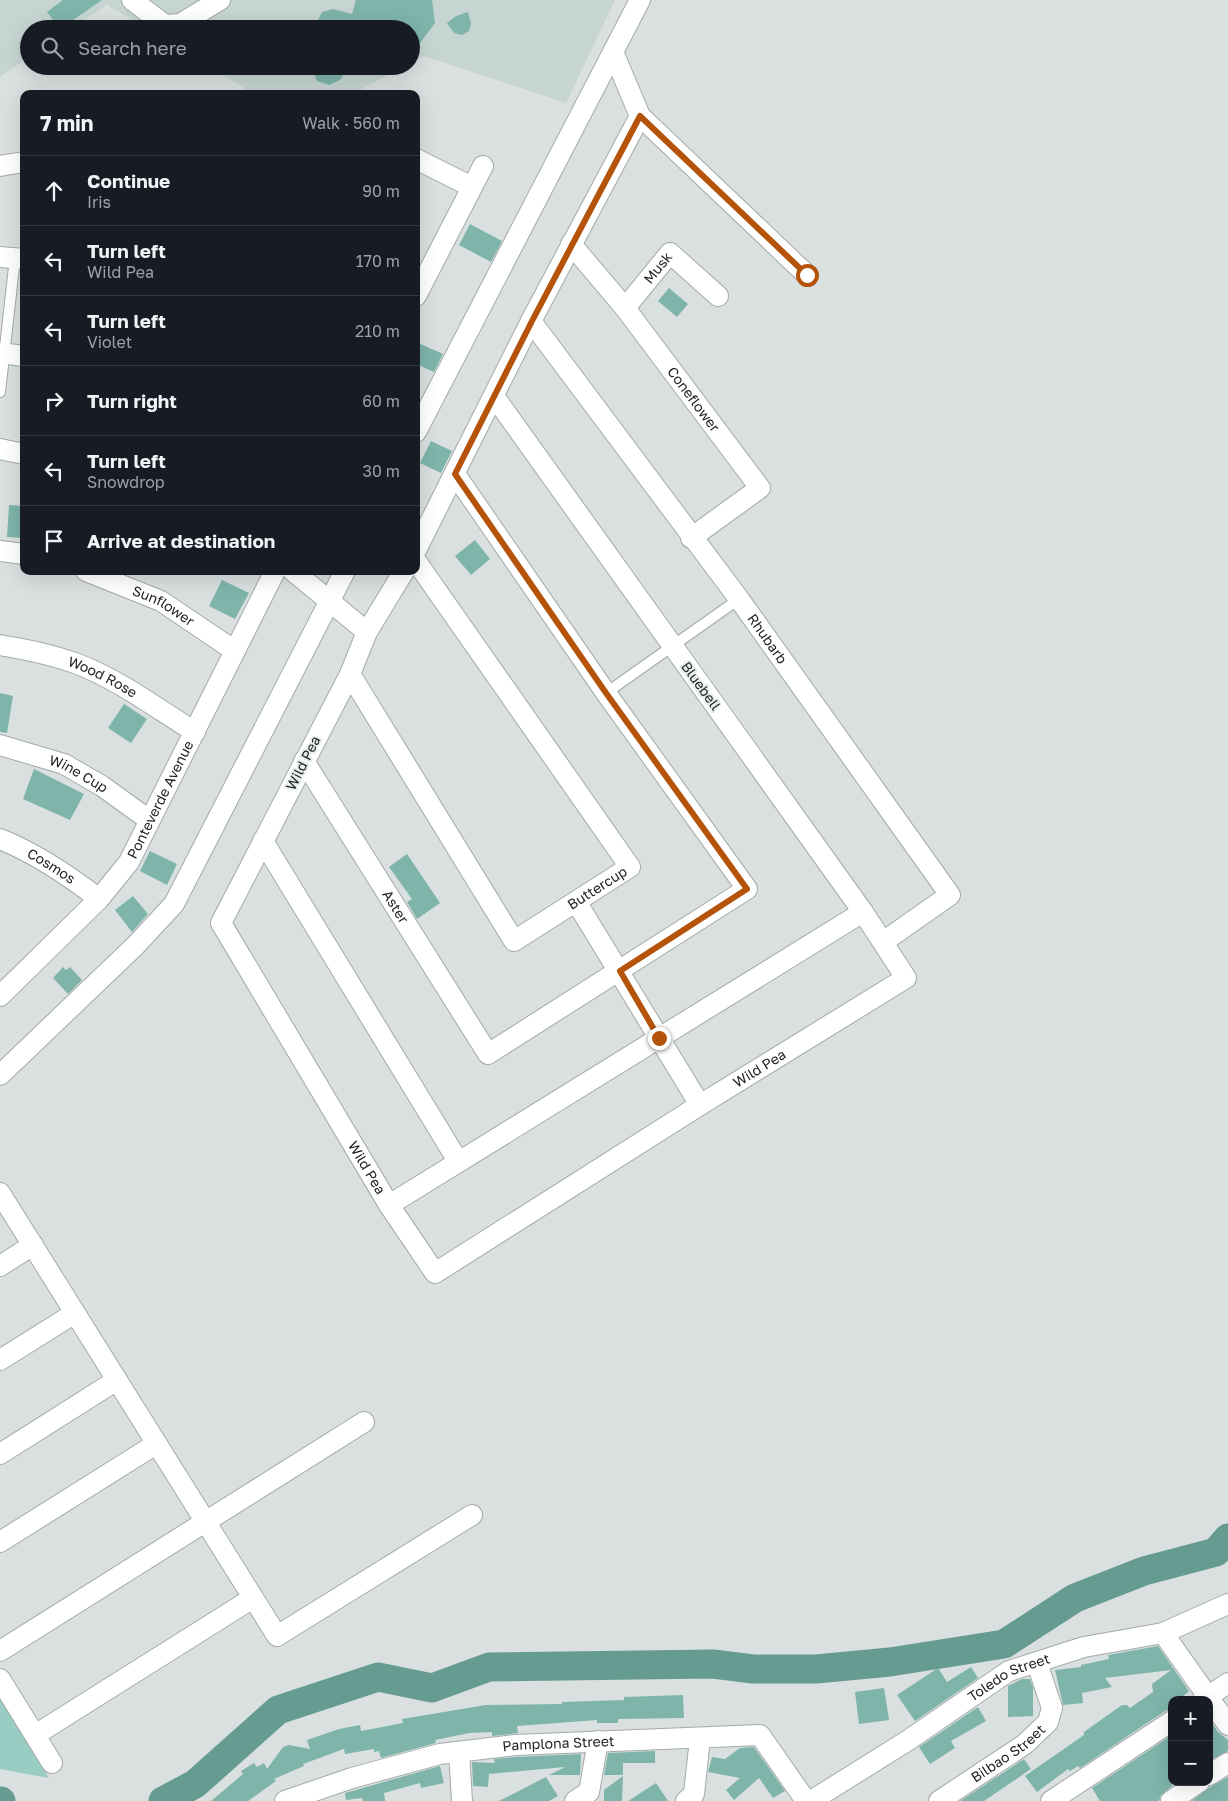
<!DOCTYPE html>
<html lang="en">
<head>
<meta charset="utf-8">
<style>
	:root { --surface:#171b24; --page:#20242c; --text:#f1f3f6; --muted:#9ea1a6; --line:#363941 }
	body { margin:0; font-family:"Golos Text",sans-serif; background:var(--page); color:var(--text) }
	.controls { position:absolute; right:15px; bottom:15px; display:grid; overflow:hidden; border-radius:10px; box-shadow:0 5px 20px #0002 }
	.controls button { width:45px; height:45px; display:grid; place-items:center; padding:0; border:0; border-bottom:1px solid var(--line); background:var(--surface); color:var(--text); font:25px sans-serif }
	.stop { position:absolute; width:15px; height:15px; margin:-11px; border:4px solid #b45309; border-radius:50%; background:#fff }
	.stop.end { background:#b45309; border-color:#fff; box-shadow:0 1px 5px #0008 }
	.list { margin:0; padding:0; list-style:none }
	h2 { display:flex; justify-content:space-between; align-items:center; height:65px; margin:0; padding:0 20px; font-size:21px }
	h2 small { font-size:16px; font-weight:400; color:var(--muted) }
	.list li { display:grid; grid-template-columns:32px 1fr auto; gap:15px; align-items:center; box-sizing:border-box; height:70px; padding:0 20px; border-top:1px solid var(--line) }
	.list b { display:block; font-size:19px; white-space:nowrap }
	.list p { margin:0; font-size:16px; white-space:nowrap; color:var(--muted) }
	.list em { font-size:16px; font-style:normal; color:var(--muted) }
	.icon { flex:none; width:28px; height:28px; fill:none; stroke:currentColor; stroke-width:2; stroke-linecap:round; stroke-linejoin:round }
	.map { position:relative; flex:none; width:1228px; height:1801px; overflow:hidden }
	.search { position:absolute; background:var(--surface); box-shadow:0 5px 20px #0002; left:20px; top:20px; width:400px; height:55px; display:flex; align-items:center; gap:12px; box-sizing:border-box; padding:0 18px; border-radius:28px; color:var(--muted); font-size:19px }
	.panel { position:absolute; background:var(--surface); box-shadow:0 5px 20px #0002; left:20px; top:90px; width:400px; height:485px; border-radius:10px }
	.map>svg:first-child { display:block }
	.built { fill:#c6d5d2 }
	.green { fill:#99ccc2 }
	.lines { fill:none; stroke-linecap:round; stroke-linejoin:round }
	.river { stroke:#659b91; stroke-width:29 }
	.building { fill:#7eb4aa }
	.service-casing { stroke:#a3aaa9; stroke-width:12 }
	.minor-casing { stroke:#a3aaa9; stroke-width:22 }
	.service { stroke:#fff; stroke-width:10 }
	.minor { stroke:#fff; stroke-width:20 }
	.route { stroke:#b45309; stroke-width:6 }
	.labels { text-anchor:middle; stroke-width:4; stroke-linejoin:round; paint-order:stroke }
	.street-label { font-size:14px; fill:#222524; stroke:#e6eeec }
</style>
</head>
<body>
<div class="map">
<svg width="1228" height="1801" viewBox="0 0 1228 1801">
	<rect width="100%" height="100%" fill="#d9e0df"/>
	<g class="built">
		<path d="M 0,0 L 615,0 L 566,103 L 424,56 L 411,63 L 411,29 L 147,29 L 107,5 L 71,29 L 29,29 L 29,57 L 0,77 Z"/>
		<path d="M 209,66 L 404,66 L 352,94 L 254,94 Z"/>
	</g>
	<path class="green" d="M 0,1699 L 49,1778 L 0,1769 Z"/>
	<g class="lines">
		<g class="river">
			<path d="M 0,1801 L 1,1801"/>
			<path d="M 163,1801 L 195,1784 L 278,1710 L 378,1677 L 432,1688 L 489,1667 L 713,1664 L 753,1669 L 816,1669 L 890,1662 L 1004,1644 L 1075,1598 L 1144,1571 L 1216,1552 L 1228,1538"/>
		</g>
	</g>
	<g class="building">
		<path d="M 63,0 L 102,0 L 60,29 L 47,12 Z"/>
		<path d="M 356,0 L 432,0 L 435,23 L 411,55 L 411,29 L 318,29 L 317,22 L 322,12 L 333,9 L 352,14 Z"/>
		<path d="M 468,12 L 471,24 L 469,31 L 462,35 L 454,33 L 447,23 L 456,16 Z"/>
		<path d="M 311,66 L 349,66 L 340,80 L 329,85 L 317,81 Z"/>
		<path d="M 470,224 L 502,241 L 491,262 L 459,245 Z"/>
		<path d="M 669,288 L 688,304 L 677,317 L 658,301 Z"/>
		<path d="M 416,342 L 443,354 L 434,372 L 416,364 Z"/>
		<path d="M 431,441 L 452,451 L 441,473 L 420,463 Z"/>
		<path d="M 9,505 L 24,506 L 24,538 L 7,537 Z"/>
		<path d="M 475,540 L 490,559 L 471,575 L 455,556 Z"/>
		<path d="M 222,580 L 249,593 L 235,619 L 209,606 Z"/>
		<path d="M 0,693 L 13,696 L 7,733 L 0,732 Z"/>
		<path d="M 124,704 L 147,719 L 131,743 L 108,728 Z"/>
		<path d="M 34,769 L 84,794 L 70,820 L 23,799 Z"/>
		<path d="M 150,851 L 177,864 L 167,885 L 140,871 Z"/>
		<path d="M 407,854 L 440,903 L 417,919 L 407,902 L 412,899 L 389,867 Z"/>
		<path d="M 133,896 L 148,914 L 132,932 L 115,910 Z"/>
		<path d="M 63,967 L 66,970 L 70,967 L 82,980 L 68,994 L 53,978 Z"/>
		<path d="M 1158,1646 L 1189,1691 L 1179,1700 L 1172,1700 L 1172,1709 L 1165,1711 L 1080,1768 L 1078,1766 L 1070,1771 L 1068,1769 L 1037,1792 L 1025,1776 L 1084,1735 L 1084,1732 L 1122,1705 L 1127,1705 L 1130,1708 L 1153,1692 L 1152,1684 L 1171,1670 L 1105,1678 L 1112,1687 L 1082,1693 L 1083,1703 L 1063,1705 L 1055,1670 L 1081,1667 L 1081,1665 L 1109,1659 L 1108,1655 Z"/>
		<path d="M 971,1667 L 978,1678 L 915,1721 L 897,1695 L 938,1668 L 947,1682 Z"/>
		<path d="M 1022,1679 L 1030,1679 L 1033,1687 L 1033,1716 L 1008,1717 L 1008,1686 Z"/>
		<path d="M 884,1688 L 889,1720 L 859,1724 L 855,1692 Z"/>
		<path d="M 683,1695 L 684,1718 L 618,1719 L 618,1723 L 597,1723 L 597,1720 L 517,1726 L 518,1733 L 492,1736 L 492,1732 L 469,1733 L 435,1740 L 436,1743 L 381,1758 L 379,1751 L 374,1752 L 374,1749 L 345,1754 L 344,1749 L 303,1764 L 304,1766 L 274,1779 L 276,1781 L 248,1801 L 211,1801 L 243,1774 L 241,1771 L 254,1763 L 257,1767 L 264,1763 L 267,1769 L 283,1747 L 289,1745 L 310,1749 L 307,1740 L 339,1729 L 360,1725 L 361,1731 L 403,1723 L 402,1719 L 486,1705 L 562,1704 L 562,1702 L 624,1700 L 624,1697 Z"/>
		<path d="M 978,1707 L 986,1721 L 951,1741 L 955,1748 L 930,1764 L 919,1747 Z"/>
		<path d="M 1209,1719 L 1218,1732 L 1228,1740 L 1228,1751 L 1209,1761 Z"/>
		<path d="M 1172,1735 L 1172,1786 L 1161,1795 L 1159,1801 L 1100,1801 L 1092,1788 Z"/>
		<path d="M 754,1747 L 785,1791 L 773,1798 L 759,1778 L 734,1800 L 726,1790 L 740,1778 L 708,1772 L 712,1757 L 725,1759 L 740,1748 Z"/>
		<path d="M 655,1751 L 655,1763 L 623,1763 L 623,1775 L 604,1775 L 608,1753 Z"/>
		<path d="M 581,1754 L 580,1775 L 549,1775 L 565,1767 L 489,1774 L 488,1787 L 473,1786 L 472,1762 L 495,1763 L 494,1759 L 516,1757 Z"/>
		<path d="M 1024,1759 L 1031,1769 L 984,1801 L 960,1801 Z"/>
		<path d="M 440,1766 L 444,1783 L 421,1788 L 420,1783 L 384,1793 L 385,1801 L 363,1801 L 362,1798 L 346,1800 L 345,1793 Z"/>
		<path d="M 623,1776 L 622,1801 L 604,1801 L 604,1790 Z"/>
		<path d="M 546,1777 L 558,1796 L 549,1801 L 499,1801 Z"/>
		<path d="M 1228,1777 L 1228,1801 L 1192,1801 L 1210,1787 Z"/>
		<path d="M 656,1783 L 668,1801 L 628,1801 Z"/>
	</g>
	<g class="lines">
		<defs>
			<g id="service">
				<path d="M 0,392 L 15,258"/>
				<path d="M 606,693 L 739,599"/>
			</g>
			<g id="minor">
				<path d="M 132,0 L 165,25 L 180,24 L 220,0"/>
				<path d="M 613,52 L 640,116 L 807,275"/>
				<path d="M 416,159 L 472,187"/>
				<path d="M 0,166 L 24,162"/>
				<path id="s1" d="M 571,244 L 625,308 L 760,488 L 691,538"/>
				<path d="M 0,257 L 24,259"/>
				<path d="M 416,296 L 483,166"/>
				<path id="s2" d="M 625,308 L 670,253 L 718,296"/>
				<path id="s3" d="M 531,321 L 739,599 L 950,895 L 883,942"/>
				<path d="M 0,353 L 24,356"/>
				<path d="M 416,432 L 640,0"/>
				<path d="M 0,449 L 24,454"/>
				<path d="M 416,550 L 531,321 L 640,116"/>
				<path d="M 0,551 L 24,554"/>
				<path id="s4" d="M 86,571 L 161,601 L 235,651"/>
				<path d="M 293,571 L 367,632"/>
				<path id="s5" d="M 404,571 L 367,632 L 350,674 L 221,923 L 389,1205 L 435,1273 L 700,1105 L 906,978 L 863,912 L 494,396"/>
				<path id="s6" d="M 0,645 C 25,649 50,654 75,663 C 118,679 156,708 195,732"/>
				<path id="s7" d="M 350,674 L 514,941 L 630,867 L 416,561"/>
				<path id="s8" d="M 0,745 L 64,764 L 102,786 L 149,820"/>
				<path id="s9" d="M 304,761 L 488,1054 L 747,889 L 606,693 L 455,474"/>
				<path id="s10" d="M 0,839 C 37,854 68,875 99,899"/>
				<path d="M 263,841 L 458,1161"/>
				<path d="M 577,903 L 700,1105"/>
				<path id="s11" d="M 0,996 L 99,899 L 129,862 L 275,571"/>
				<path d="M 0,1075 L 135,946 L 174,904 L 345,571"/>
				<path d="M 0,1193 L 277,1636 L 472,1515"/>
				<path d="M 389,1205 L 863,912"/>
				<path d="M 0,1266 L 33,1245"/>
				<path d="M 0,1360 L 75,1313"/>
				<path d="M 0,1454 L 117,1380"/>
				<path d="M 0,1542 L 156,1444"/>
				<path d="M 1163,1633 L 1228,1725"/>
				<path d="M 0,1651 L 364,1422"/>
				<path d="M 0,1679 L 52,1763"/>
				<path d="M 1203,1700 L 1228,1683"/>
				<path d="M 35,1735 L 253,1598"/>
				<path d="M 459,1752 L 462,1801"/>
				<path d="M 1209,1775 L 1228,1763"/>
				<path id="s12" d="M 285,1801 L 352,1778 L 440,1754 L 515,1745 L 760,1735 L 806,1801"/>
				<path d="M 575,1801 L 589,1792 L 598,1741"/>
				<path d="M 686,1801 L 694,1794 L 700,1739"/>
				<path id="s13" d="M 811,1801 L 907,1741 L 1009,1671 L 1084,1647 L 1163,1633 L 1228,1604"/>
				<path id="s14" d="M 939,1801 L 1025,1744 L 1048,1722 L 1052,1708 L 1037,1663"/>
				<path d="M 1051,1801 L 1172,1721"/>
				<path d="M 1171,1801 L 1199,1782"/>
			</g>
		</defs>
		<use href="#service" class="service-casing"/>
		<use href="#minor" class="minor-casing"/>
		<use href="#service" class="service"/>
		<use href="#minor" class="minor"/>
	</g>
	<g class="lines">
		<path class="route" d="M 659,1038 L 620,971 L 747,889 L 606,693 L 455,474 L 532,321 L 640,116 L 807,275"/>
	</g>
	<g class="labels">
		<g class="street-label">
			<text dy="5" stroke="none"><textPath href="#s2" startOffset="52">Musk</textPath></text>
			<text dy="5" stroke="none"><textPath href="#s1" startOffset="198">Coneflower</textPath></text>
			<text dy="5" stroke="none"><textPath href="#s4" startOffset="85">Sunflower</textPath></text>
			<text dy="5" stroke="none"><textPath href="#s3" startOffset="396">Rhubarb</textPath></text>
			<text dy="5" stroke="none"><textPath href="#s6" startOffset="108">Wood Rose</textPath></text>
			<text transform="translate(701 686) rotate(54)" y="5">Bluebell</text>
			<text transform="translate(303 763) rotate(-63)" y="5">Wild Pea</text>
			<text dy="5" stroke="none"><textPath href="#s8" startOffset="84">Wine Cup</textPath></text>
			<text dy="5" stroke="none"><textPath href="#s11" startOffset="256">Ponteverde Avenue</textPath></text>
			<text dy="5" stroke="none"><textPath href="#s10" startOffset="58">Cosmos</textPath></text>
			<text dy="5" stroke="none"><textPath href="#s7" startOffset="412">Buttercup</textPath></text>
			<text dy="5" stroke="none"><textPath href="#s9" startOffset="172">Aster</textPath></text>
			<text dy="5" stroke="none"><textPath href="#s5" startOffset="1191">Wild Pea</textPath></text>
			<text dy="5" stroke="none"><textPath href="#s5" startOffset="682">Wild Pea</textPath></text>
			<text dy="5" stroke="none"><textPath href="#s13" startOffset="234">Toledo Street</textPath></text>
			<text dy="5" stroke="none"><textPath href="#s12" startOffset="281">Pamplona Street</textPath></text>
			<text dy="5" stroke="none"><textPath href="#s14" startOffset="84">Bilbao Street</textPath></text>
		</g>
	</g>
</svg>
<div class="controls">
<button>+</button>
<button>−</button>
</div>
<div class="stop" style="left:807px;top:275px"></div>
<div class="stop end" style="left:659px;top:1038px"></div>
<div class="search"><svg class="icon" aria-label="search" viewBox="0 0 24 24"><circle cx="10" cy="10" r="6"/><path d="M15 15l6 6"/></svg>Search here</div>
<section class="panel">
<h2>7 min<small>Walk · 560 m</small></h2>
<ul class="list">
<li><svg class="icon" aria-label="ahead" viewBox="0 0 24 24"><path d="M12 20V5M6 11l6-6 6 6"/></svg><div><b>Continue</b><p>Iris</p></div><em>90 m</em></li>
<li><svg class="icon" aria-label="left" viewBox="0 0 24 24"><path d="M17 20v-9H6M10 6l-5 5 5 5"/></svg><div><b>Turn left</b><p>Wild Pea</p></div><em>170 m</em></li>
<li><svg class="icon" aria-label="left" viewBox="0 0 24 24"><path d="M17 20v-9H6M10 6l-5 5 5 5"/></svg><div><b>Turn left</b><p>Violet</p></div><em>210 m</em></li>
<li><svg class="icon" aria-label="right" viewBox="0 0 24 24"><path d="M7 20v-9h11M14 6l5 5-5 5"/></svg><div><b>Turn right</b></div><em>60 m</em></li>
<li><svg class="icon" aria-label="left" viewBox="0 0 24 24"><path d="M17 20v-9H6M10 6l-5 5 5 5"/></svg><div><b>Turn left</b><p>Snowdrop</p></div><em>30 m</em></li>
<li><svg class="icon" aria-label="arrive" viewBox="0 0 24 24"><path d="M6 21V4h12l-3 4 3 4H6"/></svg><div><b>Arrive at destination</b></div></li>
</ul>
</section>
</div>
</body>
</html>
